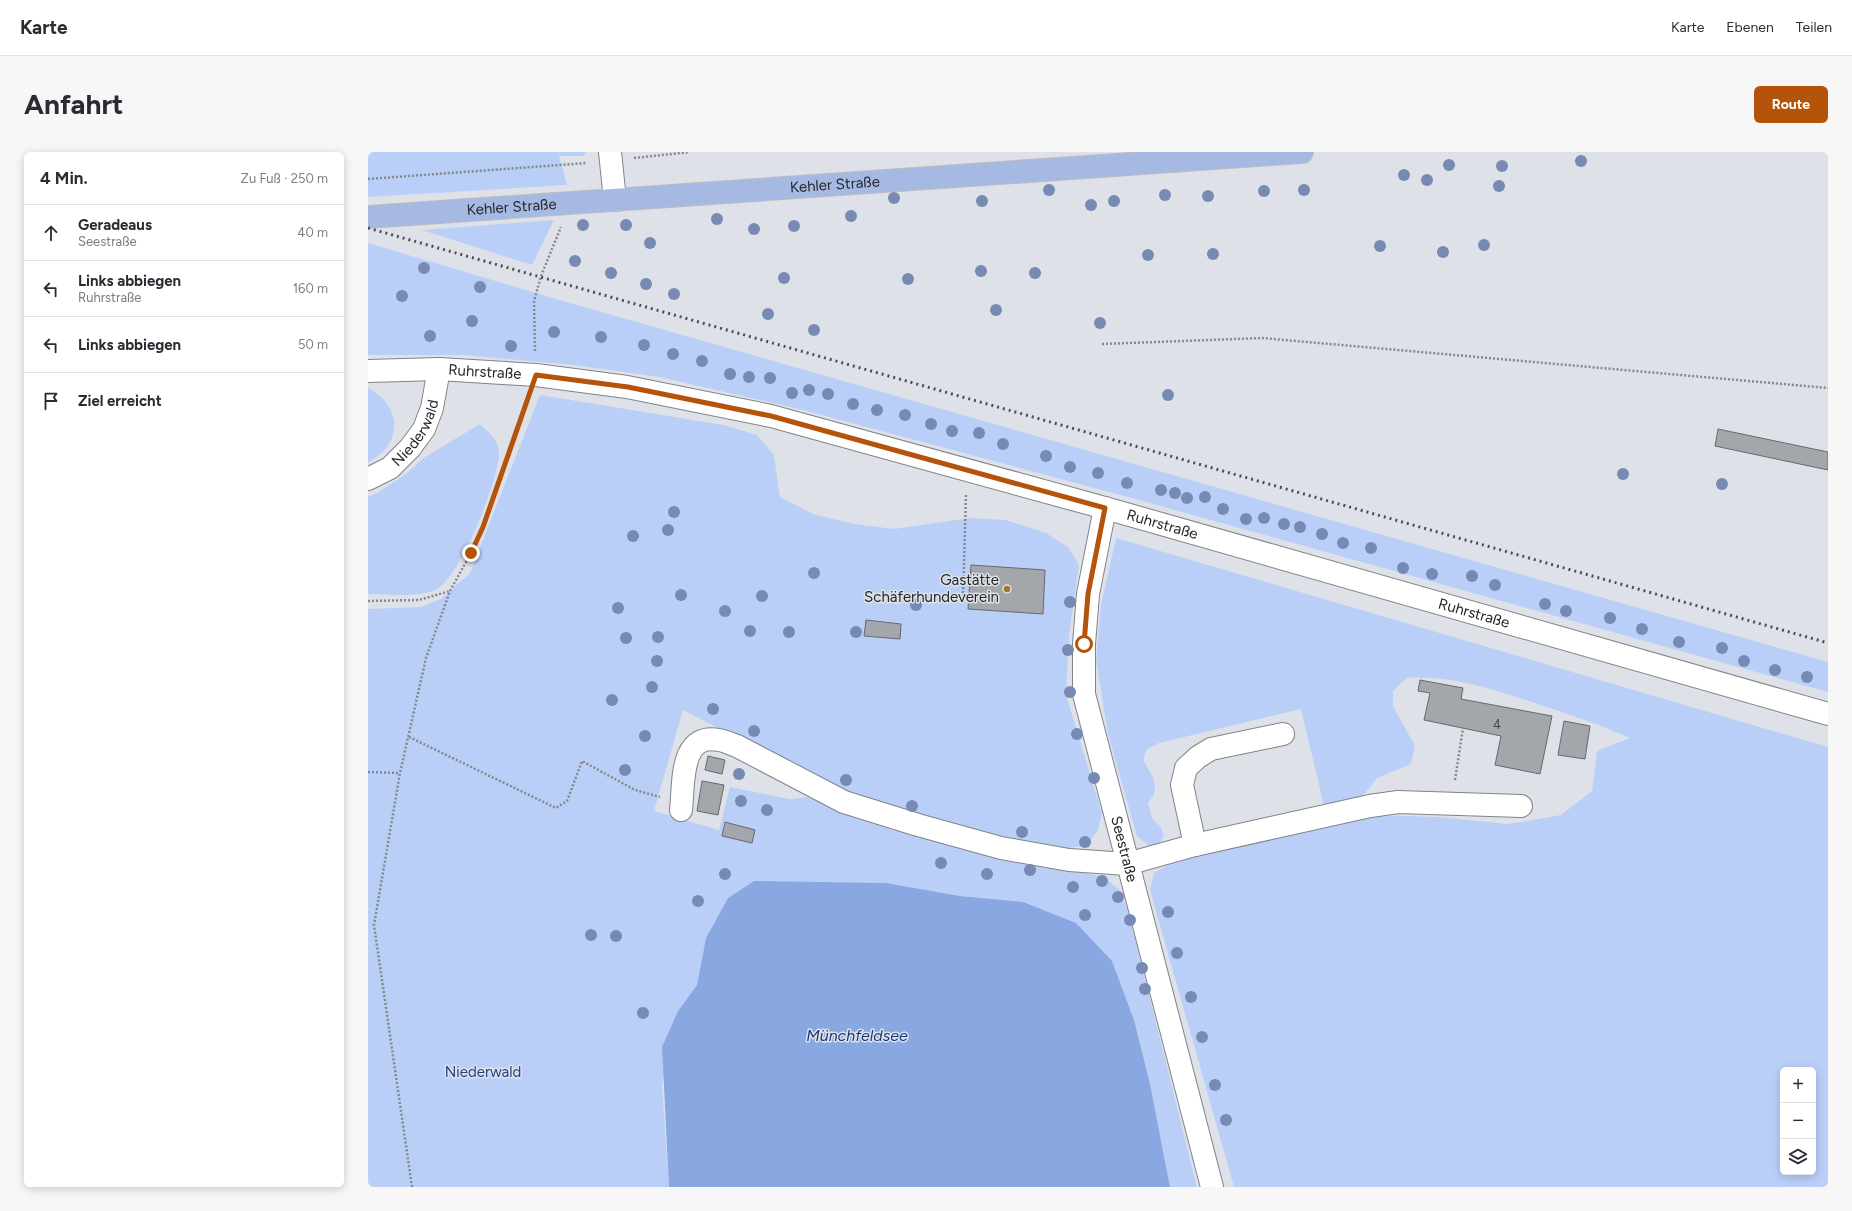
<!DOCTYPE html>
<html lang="de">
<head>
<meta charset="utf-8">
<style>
	:root { --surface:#fff; --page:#f7f7f7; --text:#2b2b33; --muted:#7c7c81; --line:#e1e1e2; --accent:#b45309 }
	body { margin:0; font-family:Figtree,sans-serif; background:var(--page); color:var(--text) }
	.controls { position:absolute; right:12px; bottom:12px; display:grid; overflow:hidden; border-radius:6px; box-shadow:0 2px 10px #0003 }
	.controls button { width:36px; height:36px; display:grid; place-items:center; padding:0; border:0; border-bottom:1px solid var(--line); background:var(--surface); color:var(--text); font:20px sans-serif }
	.stop { position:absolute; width:12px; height:12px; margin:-9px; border:3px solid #b45309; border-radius:50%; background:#fff }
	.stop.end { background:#b45309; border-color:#fff; box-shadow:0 1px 4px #0008 }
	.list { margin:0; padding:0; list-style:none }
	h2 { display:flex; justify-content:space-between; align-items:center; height:52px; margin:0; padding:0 16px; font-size:17px }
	h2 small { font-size:13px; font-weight:400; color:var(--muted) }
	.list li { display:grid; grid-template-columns:26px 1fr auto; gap:12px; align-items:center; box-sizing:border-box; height:56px; padding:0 16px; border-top:1px solid var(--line) }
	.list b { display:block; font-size:15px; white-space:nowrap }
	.list p { margin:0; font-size:13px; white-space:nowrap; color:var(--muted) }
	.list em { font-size:13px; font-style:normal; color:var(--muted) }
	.icon { flex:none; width:22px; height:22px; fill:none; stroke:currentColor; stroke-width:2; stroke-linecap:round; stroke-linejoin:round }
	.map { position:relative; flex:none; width:1460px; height:1035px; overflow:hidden; border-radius:6px }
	header { display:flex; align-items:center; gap:24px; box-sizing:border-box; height:56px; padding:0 20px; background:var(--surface); border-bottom:1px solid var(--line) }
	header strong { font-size:19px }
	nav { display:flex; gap:22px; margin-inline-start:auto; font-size:14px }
	.intro { display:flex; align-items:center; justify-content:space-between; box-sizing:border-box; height:96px; padding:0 24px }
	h1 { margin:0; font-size:28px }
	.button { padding:10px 18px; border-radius:6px; background:var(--accent); color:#fff; font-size:14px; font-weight:700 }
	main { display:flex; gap:24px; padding:0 24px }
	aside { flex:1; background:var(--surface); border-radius:6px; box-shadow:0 2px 10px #0003 }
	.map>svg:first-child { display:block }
	.green { fill:#bacff8; fill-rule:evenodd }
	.water { fill:#89a7e1 }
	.building { fill:#a3a6ab; stroke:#66696f }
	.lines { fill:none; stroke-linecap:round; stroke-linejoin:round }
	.minor-casing { stroke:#808388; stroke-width:24 }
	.major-casing { stroke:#bebebf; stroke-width:24 }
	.path { stroke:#85888c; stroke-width:2.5; stroke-dasharray:2 2; stroke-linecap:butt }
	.minor { stroke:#fff; stroke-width:22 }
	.major { stroke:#a6b9e3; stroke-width:22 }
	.rail { stroke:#4d4e51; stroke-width:3; stroke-dasharray:2 4; stroke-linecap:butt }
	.tree { fill:#778ab3 }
	.route { stroke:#b45309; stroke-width:5 }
	.poi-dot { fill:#9e7926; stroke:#dee2e8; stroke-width:1.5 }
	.labels { text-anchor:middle; stroke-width:3; stroke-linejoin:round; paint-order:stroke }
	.number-label { font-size:13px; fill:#45474a }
	.street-label { font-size:15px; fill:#262729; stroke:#dee2e8 }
	.poi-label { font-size:15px; fill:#262729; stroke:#dee2e8; text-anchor:end }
	.park-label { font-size:15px; fill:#234287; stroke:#dee2e8 }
	.water-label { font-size:16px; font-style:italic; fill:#19367b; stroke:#dee2e8 }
</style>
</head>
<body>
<header>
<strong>Karte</strong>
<nav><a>Karte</a><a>Ebenen</a><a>Teilen</a></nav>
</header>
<div class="intro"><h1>Anfahrt</h1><a class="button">Route</a></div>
<main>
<aside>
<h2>4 Min.<small>Zu Fuß · 250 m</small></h2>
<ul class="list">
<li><svg class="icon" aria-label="ahead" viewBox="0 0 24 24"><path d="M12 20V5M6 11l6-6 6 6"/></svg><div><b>Geradeaus</b><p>Seestraße</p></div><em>40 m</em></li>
<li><svg class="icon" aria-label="left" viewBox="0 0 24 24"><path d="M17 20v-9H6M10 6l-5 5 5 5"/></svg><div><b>Links abbiegen</b><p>Ruhrstraße</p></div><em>160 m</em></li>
<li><svg class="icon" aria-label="left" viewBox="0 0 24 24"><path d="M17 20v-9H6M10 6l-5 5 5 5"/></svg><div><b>Links abbiegen</b></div><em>50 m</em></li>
<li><svg class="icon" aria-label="arrive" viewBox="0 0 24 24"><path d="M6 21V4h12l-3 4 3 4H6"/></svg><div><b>Ziel erreicht</b></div></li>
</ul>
</aside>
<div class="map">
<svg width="1460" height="1035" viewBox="0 0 1460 1035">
	<rect width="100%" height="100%" fill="#dee2e8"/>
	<g class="green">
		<path d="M 0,0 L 218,0 L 216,4 L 191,4 L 199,33 L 0,45 Z"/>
		<path d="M 186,68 L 164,113 L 54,78 Z"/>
		<path d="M 0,91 L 181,145 L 1460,510 L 1460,540 L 760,345 L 431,257 L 291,225 L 206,213 L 97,203 L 0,203 Z"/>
		<path d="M 0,236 C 35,254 35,293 0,310 Z"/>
		<path d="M 172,243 L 356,273 L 389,283 L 406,303 L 412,345 L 445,362 L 487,372 L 526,377 L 602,366 L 638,368 L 678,381 L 700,395 L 711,413 L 701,484 L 698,543 L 734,661 L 730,678 L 718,694 L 701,696 L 668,696 L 477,641 L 315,558 L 286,659 L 351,678 L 362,635 L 422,647 L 439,645 L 524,678 L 735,725 L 751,737 L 760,758 L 829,1035 L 802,1035 L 782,932 L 766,868 L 744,809 L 655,750 L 592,744 L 518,731 L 386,729 L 360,746 L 338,786 L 329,833 L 310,859 L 294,933 L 301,1035 L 0,1035 L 0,457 L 53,455 L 73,447 L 102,421 Z"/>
		<path d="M 112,272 C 120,280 132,289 131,302 C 130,329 92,427 67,438 C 49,446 19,442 0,442 L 0,345 L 9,341 L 38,322 L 57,305 Z"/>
		<path d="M 748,386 L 1460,595 L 1460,1035 L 866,1035 L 782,738 L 786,721 L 801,713 L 819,707 L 1008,663 L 1070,665 L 1140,672 L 1193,663 L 1224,639 L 1229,599 L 1262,586 C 1230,572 1197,561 1164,550 C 1124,537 1082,523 1039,526 L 1025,539 L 1025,554 L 1047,594 L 1043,612 L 1009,626 L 995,644 L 956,654 L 933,557 L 791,591 L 779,597 L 775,608 C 784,623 794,635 780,651 L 784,666 L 792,674 L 796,683 L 791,694 L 780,693 L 769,684 L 740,582 L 728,508 L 733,453 ZM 1415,918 L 1445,918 L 1445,1020 L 1415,1020 Z"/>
	</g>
	<path class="water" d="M 386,729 L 518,731 L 592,744 L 655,750 L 708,771 L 744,809 L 766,868 L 782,932 L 802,1035 L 301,1035 L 294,895 L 310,859 L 329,833 L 338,786 L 360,746 Z"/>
	<g class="building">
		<path d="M 1350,277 L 1460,300 L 1460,318 L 1347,294 Z"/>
		<path d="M 603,413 L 677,418 L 675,462 L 600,457 Z"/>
		<path d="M 498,468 L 533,472 L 532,487 L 496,484 Z"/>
		<path d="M 1052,528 L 1095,536 L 1093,547 L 1184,564 L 1172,622 L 1127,613 L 1133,584 L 1056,568 L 1062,541 L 1050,539 Z"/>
		<path d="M 1196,569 L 1222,574 L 1217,607 L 1190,603 Z"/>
		<path d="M 340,604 L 357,608 L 354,622 L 337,618 Z"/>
		<path d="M 334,629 L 356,633 L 350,663 L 329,659 Z"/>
		<path d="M 357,670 L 387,678 L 384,691 L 354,684 Z"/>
	</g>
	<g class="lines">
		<defs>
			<g id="minor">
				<path d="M 242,0 L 247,48"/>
				<path id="s1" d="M 0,219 L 71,217 L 168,223 L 259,235 L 403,264 L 737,356 L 1460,562"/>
				<path id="s2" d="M 0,327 L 22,316 L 42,296 L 56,277 L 64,256 L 71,217"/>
				<path id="s3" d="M 737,356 L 720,442 L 716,492 L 716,542 L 844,1035"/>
				<path d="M 313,658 C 316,633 311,580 351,588 C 357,589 363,592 369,594 L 476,650 L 550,673 L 633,696 L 701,708 L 759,712 L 827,693 L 1002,654 L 1030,650 L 1153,654"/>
				<path d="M 827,693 L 814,633 L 818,616 L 830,605 L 843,597 L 915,582"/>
			</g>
			<g id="major">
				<path id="s4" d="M 0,65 L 934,0"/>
			</g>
		</defs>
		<use href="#minor" class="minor-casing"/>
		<use href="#major" class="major-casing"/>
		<g class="path">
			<path d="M 266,6 L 322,0"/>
			<path d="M 0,27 L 219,11"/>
			<path d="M 734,192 L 894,186 L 1460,236"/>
			<path d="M 167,199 L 166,149 L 173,124 L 193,75"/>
			<path d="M 595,445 L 598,342"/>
			<path d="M 0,449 L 51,448 L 82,439"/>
			<path d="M 41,585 L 188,656 L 199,649 L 214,609 L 267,638 L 292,645"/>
			<path d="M 0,620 L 32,621"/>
			<path d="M 1087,628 L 1095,576"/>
			<path d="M 44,1035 L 6,773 L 32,621 L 58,506 L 82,439 L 103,401 L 115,375 L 160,245"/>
		</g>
		<use href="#minor" class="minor"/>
		<use href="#major" class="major"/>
		<path class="rail" d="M 0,76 L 1460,491"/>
	</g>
	<g class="tree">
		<circle cx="1213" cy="9" r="6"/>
		<circle cx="1081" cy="13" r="6"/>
		<circle cx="1134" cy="14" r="6"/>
		<circle cx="1036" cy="23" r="6"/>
		<circle cx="1059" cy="28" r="6"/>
		<circle cx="1131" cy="34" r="6"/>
		<circle cx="681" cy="38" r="6"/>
		<circle cx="936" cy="38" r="6"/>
		<circle cx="896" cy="39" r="6"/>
		<circle cx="797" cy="43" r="6"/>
		<circle cx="840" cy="44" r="6"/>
		<circle cx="526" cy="46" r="6"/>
		<circle cx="614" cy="49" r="6"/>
		<circle cx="746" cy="49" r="6"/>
		<circle cx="723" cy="53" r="6"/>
		<circle cx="483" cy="64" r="6"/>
		<circle cx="349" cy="67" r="6"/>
		<circle cx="215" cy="73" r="6"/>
		<circle cx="258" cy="73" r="6"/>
		<circle cx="426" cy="74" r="6"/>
		<circle cx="386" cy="77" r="6"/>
		<circle cx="282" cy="91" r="6"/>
		<circle cx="1116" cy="93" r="6"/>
		<circle cx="1012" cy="94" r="6"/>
		<circle cx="1075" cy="100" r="6"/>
		<circle cx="845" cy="102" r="6"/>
		<circle cx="780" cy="103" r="6"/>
		<circle cx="207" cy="109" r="6"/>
		<circle cx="56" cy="116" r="6"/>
		<circle cx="613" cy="119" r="6"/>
		<circle cx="243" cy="121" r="6"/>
		<circle cx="667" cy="121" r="6"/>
		<circle cx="416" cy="126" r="6"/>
		<circle cx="540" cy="127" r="6"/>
		<circle cx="278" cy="132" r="6"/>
		<circle cx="112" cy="135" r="6"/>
		<circle cx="306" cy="142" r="6"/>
		<circle cx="34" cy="144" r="6"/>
		<circle cx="628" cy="158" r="6"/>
		<circle cx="400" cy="162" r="6"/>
		<circle cx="104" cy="169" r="6"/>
		<circle cx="732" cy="171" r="6"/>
		<circle cx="446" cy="178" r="6"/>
		<circle cx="186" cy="180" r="6"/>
		<circle cx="62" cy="184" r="6"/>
		<circle cx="233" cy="185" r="6"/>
		<circle cx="276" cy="193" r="6"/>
		<circle cx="143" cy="194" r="6"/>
		<circle cx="305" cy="202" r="6"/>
		<circle cx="334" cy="209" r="6"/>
		<circle cx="362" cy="222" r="6"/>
		<circle cx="381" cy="225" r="6"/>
		<circle cx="402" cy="226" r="6"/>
		<circle cx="441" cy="238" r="6"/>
		<circle cx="424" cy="241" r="6"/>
		<circle cx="460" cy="242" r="6"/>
		<circle cx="800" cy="243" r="6"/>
		<circle cx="485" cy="252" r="6"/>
		<circle cx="509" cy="258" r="6"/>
		<circle cx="537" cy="263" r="6"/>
		<circle cx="563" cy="272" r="6"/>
		<circle cx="584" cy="279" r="6"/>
		<circle cx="611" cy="281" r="6"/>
		<circle cx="635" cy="292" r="6"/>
		<circle cx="678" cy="304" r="6"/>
		<circle cx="702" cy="315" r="6"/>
		<circle cx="730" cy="321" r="6"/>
		<circle cx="1255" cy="322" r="6"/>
		<circle cx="759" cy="331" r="6"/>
		<circle cx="1354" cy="332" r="6"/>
		<circle cx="793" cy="338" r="6"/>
		<circle cx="807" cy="341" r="6"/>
		<circle cx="837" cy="345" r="6"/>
		<circle cx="819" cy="346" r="6"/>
		<circle cx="855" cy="357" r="6"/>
		<circle cx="306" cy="360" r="6"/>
		<circle cx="896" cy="366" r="6"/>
		<circle cx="878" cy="367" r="6"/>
		<circle cx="916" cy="372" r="6"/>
		<circle cx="932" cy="375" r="6"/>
		<circle cx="300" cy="378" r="6"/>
		<circle cx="954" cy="382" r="6"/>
		<circle cx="265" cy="384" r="6"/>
		<circle cx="975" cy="391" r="6"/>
		<circle cx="1003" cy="396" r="6"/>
		<circle cx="1035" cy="416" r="6"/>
		<circle cx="446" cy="421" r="6"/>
		<circle cx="1064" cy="422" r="6"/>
		<circle cx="1104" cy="424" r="6"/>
		<circle cx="1127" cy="433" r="6"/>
		<circle cx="313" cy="443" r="6"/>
		<circle cx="394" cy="444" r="6"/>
		<circle cx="702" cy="450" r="6"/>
		<circle cx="1177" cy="452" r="6"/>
		<circle cx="548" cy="453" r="6"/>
		<circle cx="250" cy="456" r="6"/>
		<circle cx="357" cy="459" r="6"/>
		<circle cx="1198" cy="459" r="6"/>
		<circle cx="1242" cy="466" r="6"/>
		<circle cx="1274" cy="477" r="6"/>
		<circle cx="382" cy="479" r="6"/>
		<circle cx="421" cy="480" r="6"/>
		<circle cx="488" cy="480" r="6"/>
		<circle cx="290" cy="485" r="6"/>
		<circle cx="258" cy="486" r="6"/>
		<circle cx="1311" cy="490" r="6"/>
		<circle cx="1354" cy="496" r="6"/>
		<circle cx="700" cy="498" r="6"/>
		<circle cx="289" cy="509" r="6"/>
		<circle cx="1376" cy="509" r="6"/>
		<circle cx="1407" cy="518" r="6"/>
		<circle cx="1439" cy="525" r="6"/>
		<circle cx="284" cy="535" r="6"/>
		<circle cx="702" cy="540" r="6"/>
		<circle cx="244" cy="548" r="6"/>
		<circle cx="345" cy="557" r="6"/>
		<circle cx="386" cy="579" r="6"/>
		<circle cx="709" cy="582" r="6"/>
		<circle cx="277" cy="584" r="6"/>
		<circle cx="257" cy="618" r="6"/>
		<circle cx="371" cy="622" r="6"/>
		<circle cx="726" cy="626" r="6"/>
		<circle cx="478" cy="628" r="6"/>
		<circle cx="373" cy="649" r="6"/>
		<circle cx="544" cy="654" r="6"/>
		<circle cx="399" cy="658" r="6"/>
		<circle cx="654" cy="680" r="6"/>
		<circle cx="717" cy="690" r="6"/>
		<circle cx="573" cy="711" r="6"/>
		<circle cx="662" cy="718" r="6"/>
		<circle cx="357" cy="722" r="6"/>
		<circle cx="619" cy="722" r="6"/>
		<circle cx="734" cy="729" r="6"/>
		<circle cx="705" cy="735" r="6"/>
		<circle cx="750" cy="745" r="6"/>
		<circle cx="330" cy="749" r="6"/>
		<circle cx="800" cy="760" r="6"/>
		<circle cx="717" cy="763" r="6"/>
		<circle cx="762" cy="768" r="6"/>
		<circle cx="223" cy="783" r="6"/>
		<circle cx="248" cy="784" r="6"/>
		<circle cx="809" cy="801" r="6"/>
		<circle cx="774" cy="816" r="6"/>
		<circle cx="777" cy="837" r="6"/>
		<circle cx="823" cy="845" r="6"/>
		<circle cx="275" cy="861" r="6"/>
		<circle cx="834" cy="885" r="6"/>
		<circle cx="847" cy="933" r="6"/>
		<circle cx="858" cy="968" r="6"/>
	</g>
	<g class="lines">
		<path class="route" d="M 103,401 L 115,375 L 168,223 L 260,235 L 403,264 L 737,356 L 720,442 L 716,492"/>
	</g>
	<circle class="poi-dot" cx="639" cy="437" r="4"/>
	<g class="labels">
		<g class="number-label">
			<text x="1129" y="577">4</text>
		</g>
		<g class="street-label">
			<text dy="5" stroke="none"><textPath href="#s4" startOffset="468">Kehler Straße</textPath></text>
			<text dy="5" stroke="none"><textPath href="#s4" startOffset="144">Kehler Straße</textPath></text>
			<text dy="5" stroke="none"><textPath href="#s1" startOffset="117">Ruhrstraße</textPath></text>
			<text dy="5" stroke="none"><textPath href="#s2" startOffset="69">Niederwald</textPath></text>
			<text dy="5" stroke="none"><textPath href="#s1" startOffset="813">Ruhrstraße</textPath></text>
			<text dy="5" stroke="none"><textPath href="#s1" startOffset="1137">Ruhrstraße</textPath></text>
			<text dy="5" stroke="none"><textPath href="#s3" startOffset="348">Seestraße</textPath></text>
		</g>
		<g class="poi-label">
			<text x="631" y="433">Gastätte<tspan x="631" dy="17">Schäferhundeverein</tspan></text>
		</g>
		<g class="park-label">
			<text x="115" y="925">Niederwald</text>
		</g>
		<g class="water-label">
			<text x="489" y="889">Münchfeldsee</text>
		</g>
	</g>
</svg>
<div class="controls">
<button>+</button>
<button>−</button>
<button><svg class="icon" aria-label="layers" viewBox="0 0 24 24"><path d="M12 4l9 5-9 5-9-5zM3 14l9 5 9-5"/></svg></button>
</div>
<div class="stop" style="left:716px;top:492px"></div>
<div class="stop end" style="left:103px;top:401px"></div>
</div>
</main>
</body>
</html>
